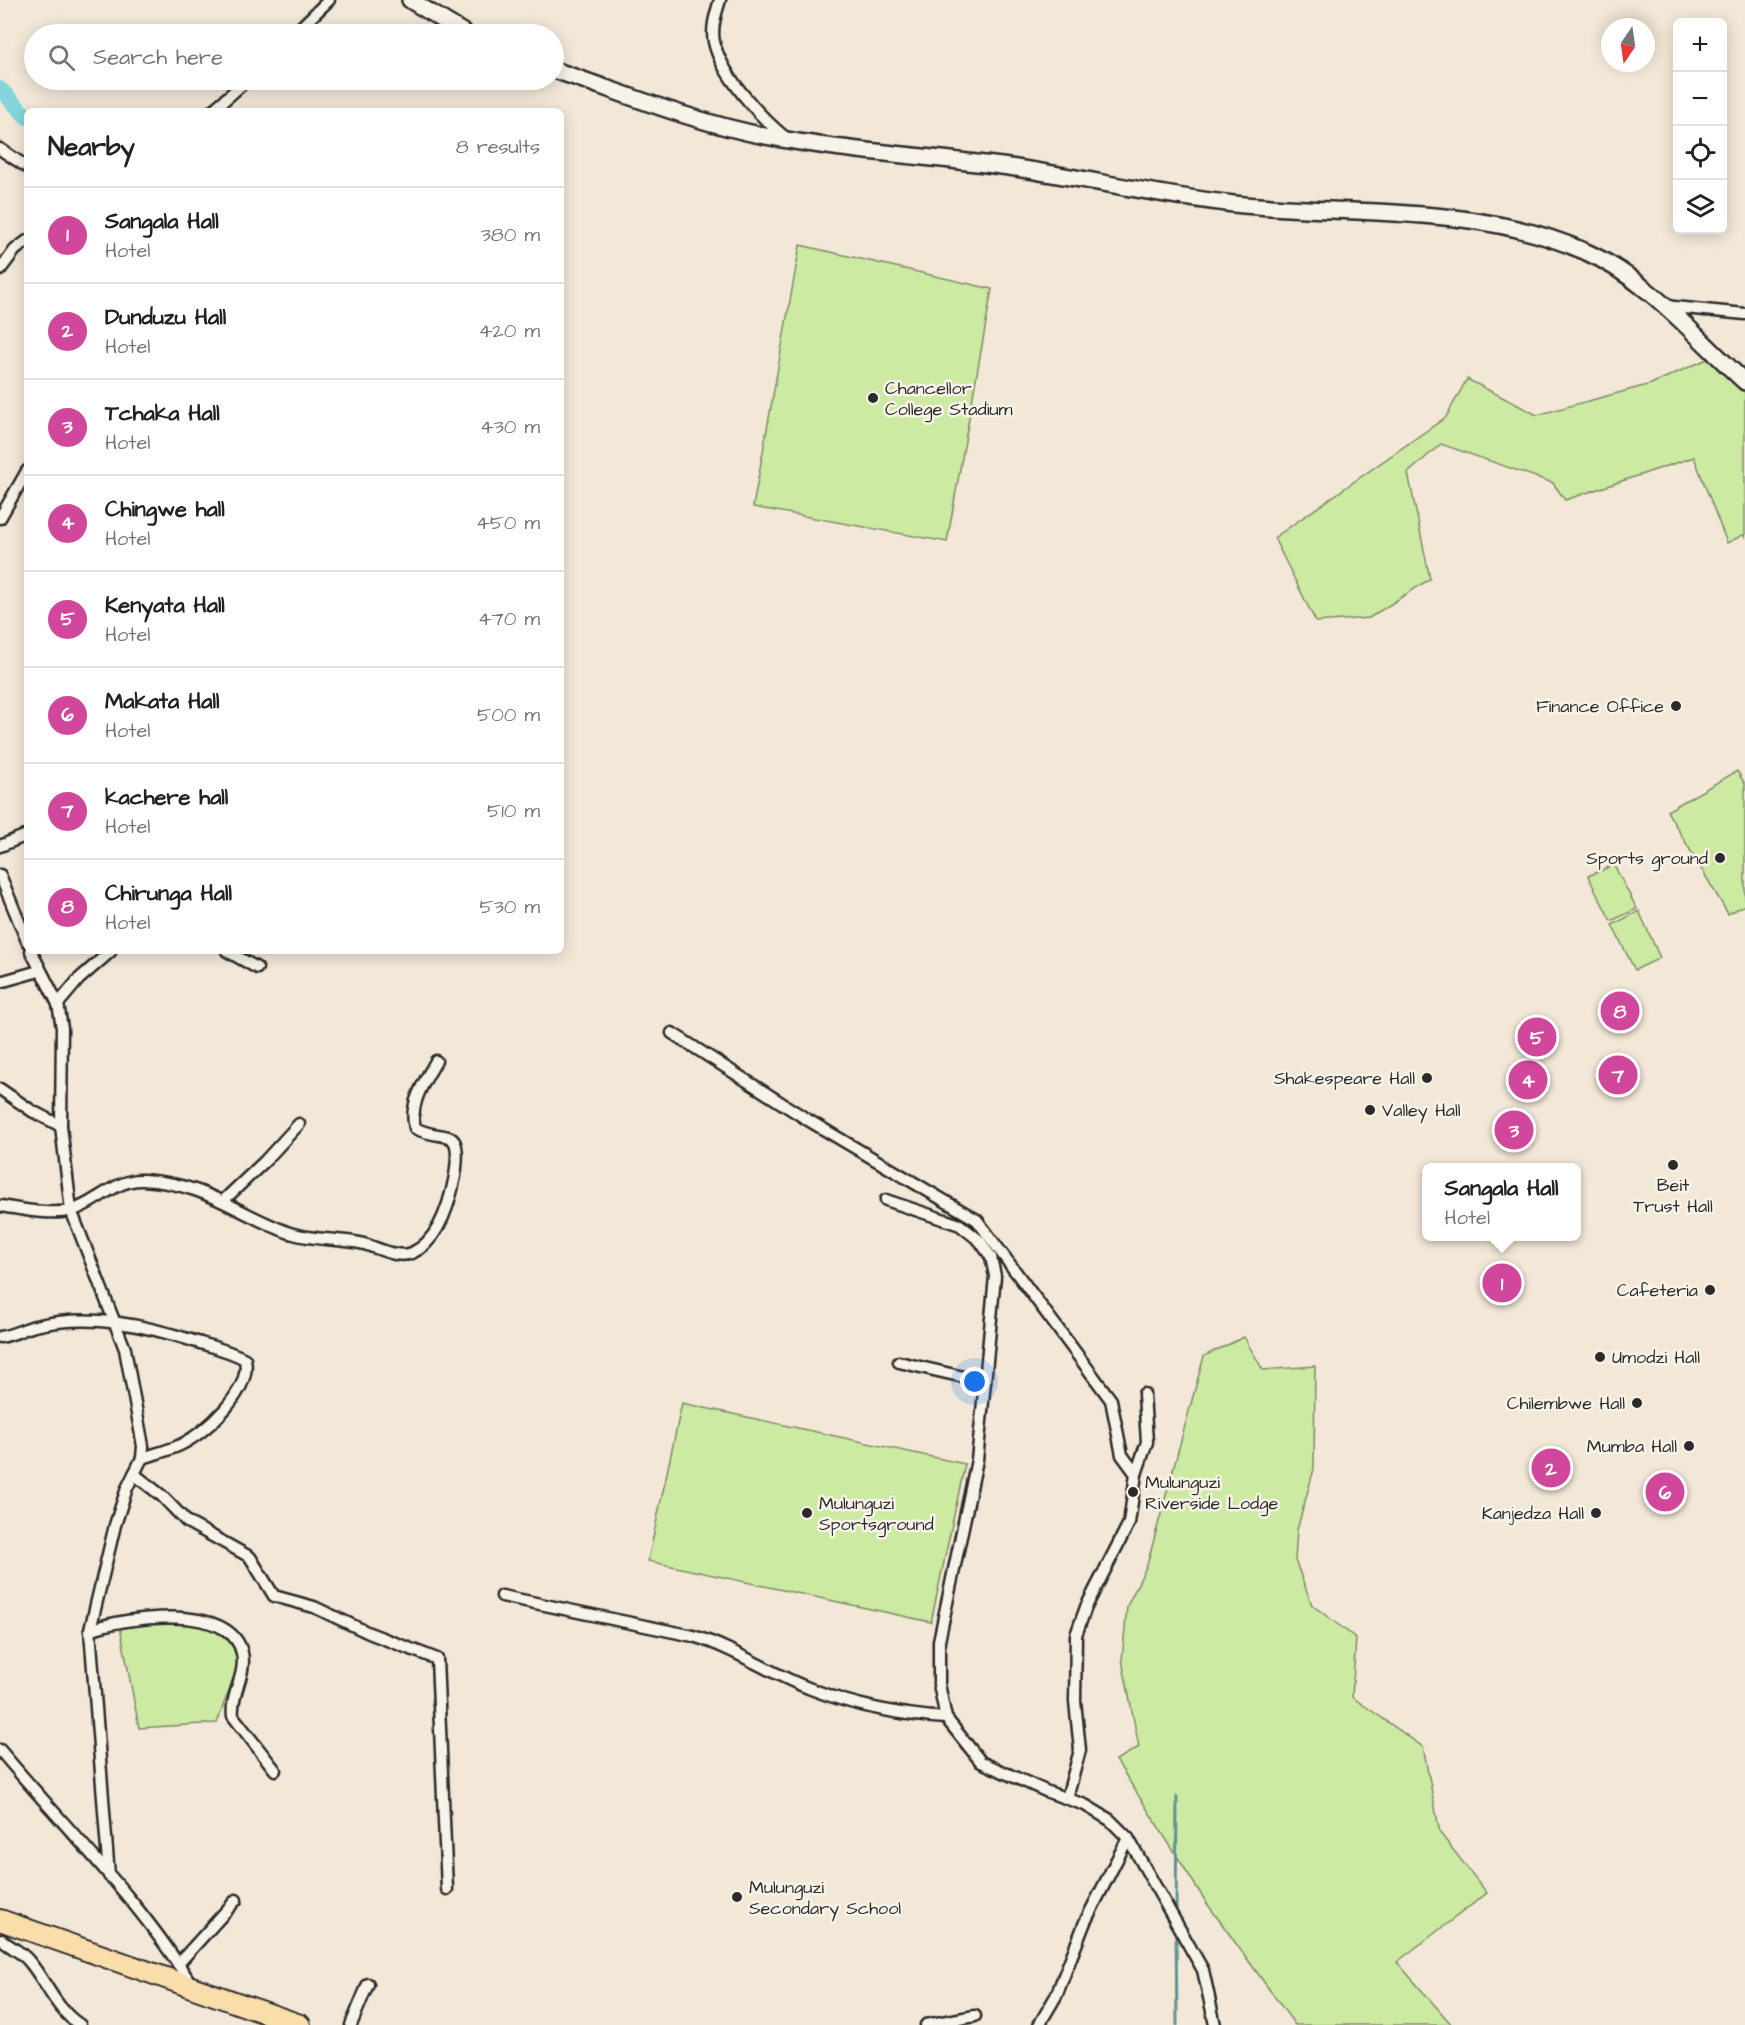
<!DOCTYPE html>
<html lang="en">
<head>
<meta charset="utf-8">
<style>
	:root { --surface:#fff; --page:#f6f6f6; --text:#222; --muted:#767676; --line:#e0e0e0; --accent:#d93025 }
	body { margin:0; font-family:"Architects Daughter",sans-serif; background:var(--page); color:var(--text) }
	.controls { position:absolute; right:18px; top:18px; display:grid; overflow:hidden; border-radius:9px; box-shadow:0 3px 15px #0003 }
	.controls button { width:54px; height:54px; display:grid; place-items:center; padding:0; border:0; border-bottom:2px solid var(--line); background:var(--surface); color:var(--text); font:30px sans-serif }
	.compass { position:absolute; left:1601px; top:18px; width:54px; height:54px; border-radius:50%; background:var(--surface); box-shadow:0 3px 15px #0003; rotate:193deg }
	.you { position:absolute; left:975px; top:1382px; width:21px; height:21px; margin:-15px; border:4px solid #fff; border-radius:50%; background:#1a73e8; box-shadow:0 0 0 9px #1a73e833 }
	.badge { display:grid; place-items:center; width:39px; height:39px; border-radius:50%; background:var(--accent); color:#fff; font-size:20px; font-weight:700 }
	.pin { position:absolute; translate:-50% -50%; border:3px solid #fff; box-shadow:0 2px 6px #0006 }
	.popup { position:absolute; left:1422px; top:1163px; width:159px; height:78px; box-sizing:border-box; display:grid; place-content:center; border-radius:9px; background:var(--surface); filter:drop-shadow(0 2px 4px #0005); font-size:20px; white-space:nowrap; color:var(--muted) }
	.popup b { font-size:22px; color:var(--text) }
	.popup::after { content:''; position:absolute; left:50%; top:100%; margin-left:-12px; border:12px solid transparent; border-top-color:var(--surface) }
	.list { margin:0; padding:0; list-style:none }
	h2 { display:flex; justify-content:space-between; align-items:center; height:78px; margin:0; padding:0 24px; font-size:26px }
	h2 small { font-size:20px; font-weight:400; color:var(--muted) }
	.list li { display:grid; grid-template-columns:39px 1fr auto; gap:18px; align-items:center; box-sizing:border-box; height:96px; padding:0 24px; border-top:2px solid var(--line) }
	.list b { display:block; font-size:22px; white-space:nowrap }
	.list p { margin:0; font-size:20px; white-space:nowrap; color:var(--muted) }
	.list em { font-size:20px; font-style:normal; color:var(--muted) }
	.icon { flex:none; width:33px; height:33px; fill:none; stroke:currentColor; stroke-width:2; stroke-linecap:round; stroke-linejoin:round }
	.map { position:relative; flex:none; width:1745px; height:2025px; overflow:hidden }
	.search { position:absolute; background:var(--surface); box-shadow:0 3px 15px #0003; left:24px; top:24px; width:540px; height:66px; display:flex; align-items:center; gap:15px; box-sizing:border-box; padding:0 21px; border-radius:33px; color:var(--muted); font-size:22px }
	.panel { position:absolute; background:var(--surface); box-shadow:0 3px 15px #0003; left:24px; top:108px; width:540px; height:846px; border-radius:9px }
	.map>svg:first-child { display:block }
	.green { fill:#cceaa2; stroke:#7c8a66; stroke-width:1.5 }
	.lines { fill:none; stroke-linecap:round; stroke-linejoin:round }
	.stream { stroke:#609195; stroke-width:3 }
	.river { stroke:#83d5db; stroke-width:16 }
	.street-casing { stroke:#2b2b2b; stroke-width:15 }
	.secondary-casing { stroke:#2b2b2b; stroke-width:20 }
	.highway-casing { stroke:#2b2b2b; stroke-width:24 }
	.street { stroke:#f7f3e8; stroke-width:10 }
	.secondary { stroke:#f7f3e8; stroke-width:15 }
	.highway { stroke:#f9ddab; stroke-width:20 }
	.poi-dot { fill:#2b2b2b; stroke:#f7f3e8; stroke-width:2 }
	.labels { text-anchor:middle; stroke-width:5; stroke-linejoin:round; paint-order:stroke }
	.poi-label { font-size:18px; fill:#2b2b2b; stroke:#f7f3e8; text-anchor:end }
</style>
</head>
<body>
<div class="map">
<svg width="1745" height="2025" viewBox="0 0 1745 2025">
	<rect width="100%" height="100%" fill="#f3e7d7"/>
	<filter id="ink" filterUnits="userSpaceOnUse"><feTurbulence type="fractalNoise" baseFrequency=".0167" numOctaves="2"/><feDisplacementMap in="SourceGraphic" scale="12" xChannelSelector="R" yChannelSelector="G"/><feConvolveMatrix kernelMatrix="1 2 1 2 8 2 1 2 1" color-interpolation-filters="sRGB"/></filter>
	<g filter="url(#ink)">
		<g class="green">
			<path d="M 800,245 L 992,289 L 947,542 L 753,507 Z"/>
			<path d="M 1712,357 L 1745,386 L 1745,537 L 1743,535 L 1727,543 L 1694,457 L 1565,500 L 1553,483 L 1441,444 L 1408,473 L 1430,579 L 1369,618 L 1316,622 L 1274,538 L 1446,417 L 1467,379 L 1537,415 L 1651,384 Z"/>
			<path d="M 1737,771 L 1745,784 L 1745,905 L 1728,914 L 1667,811 Z"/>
			<path d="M 1614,865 L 1637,909 L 1611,921 L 1588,876 Z"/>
			<path d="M 1639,911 L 1660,958 L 1635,970 L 1612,925 Z"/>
			<path d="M 1244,1337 L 1263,1370 L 1315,1366 L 1314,1469 L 1297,1530 L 1295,1560 L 1312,1605 L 1356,1638 L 1352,1697 L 1423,1747 L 1440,1833 L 1487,1893 L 1397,1962 L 1452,2025 L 1295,2025 L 1206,1902 L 1116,1760 L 1139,1747 L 1122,1660 L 1127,1606 L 1147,1565 L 1204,1356 Z"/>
			<path d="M 682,1403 L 965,1464 L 931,1622 L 648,1561 Z"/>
			<path d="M 193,1620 L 230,1634 L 241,1657 L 217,1723 L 139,1728 L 119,1621 Z"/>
		</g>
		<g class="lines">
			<g class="stream">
				<path d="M 1176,1915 L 1177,1797"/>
				<path d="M 1176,1931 L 1177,2025"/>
			</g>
			<path class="river" d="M 0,89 L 27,117"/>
			<defs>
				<g id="street">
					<path d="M 720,0 C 716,13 711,28 714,42 C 721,75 761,118 787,139"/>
					<path d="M 294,34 L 329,0"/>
					<path d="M 212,111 L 247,80"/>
					<path d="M 0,149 L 27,167"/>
					<path d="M 0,270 L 15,250 L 27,241"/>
					<path d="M 1664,306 L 1745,314"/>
					<path d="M 0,518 L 27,471"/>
					<path d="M 0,846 L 27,835"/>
					<path d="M 0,875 L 27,941"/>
					<path d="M 31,951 L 58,1004 L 62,1028 L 61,1126 L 71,1210 L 125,1349 L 143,1446 L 142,1458 L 127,1488 L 115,1525 L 90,1630 L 109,1876"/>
					<path d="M 227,951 L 257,968"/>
					<path d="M 0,982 L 39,971"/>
					<path d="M 58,1004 L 79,979 L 111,951"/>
					<path d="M 672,1033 L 808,1120 L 977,1220 L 1111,1400 L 1122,1455 L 1136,1474 L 1129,1523 L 1086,1607 L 1076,1635 L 1075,1701 L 1080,1750 L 1067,1798"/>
					<path d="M 0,1089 L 32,1111 L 61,1126"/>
					<path d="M 224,1200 L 265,1161 L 299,1124"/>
					<path d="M 886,1200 L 960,1225 L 980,1241 L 991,1257 L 995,1276 L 985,1382"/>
					<path d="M 0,1206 C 22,1209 50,1216 73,1210 C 96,1203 118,1178 143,1180 C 207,1184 232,1211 287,1232 C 312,1241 339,1238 364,1244 C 378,1248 398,1259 412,1253 C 439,1241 450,1202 455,1176 C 463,1121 445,1144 415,1128 C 408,1104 425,1081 436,1061"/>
					<path d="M 0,1337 C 13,1335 23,1329 35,1326 C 90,1313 145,1325 197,1342 C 214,1347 230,1351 245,1359 C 252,1391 205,1434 178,1446 C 167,1451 154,1454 142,1458"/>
					<path d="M 899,1362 L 985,1382 L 977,1460 L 939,1641 L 939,1684 L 946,1718 L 981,1762 L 1048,1792 L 1085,1805 L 1110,1820 L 1128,1838 L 1203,1970 L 1215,2025"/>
					<path d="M 134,1474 L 162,1496 L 187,1522 L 250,1557 L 274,1596 L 314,1607 L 369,1633 L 437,1659 L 447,1889"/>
					<path d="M 1136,1474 L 1147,1442 L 1144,1394"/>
					<path d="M 502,1596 L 693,1636 C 735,1648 770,1674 811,1689 C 855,1706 899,1715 946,1718"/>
					<path d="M 90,1630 C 125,1617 231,1602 242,1653 C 247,1674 230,1695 233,1716 L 275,1770"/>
					<path d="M 0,1750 C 64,1827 139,1899 191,1984"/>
					<path d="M 2,1940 C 10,1947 21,1952 28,1960 C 47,1982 55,2009 80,2025"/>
					<path d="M 178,1964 L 236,1900"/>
					<path d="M 351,2025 L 368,1984"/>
					<path d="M 926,2025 L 975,2016"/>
					<path d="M 1039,2025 L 1056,1996 L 1085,1922 L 1128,1838"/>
				</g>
				<g id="secondary">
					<path d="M 410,0 L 466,34"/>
					<path d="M 554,70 C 623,93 693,122 765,136 C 847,152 932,156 1016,168 C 1089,179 1161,196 1234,204 C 1351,216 1474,203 1584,251 C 1647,278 1695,337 1745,382"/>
				</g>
				<path id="highway" d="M 0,1920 L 300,2025"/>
			</defs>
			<use href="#street" class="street-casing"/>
			<use href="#secondary" class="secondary-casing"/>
			<use href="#highway" class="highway-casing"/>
			<use href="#street" class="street"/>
			<use href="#secondary" class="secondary"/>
			<use href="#highway" class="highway"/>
		</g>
	</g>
	<g class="poi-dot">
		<circle cx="873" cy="398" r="6"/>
		<circle cx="1676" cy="706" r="6"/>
		<circle cx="1720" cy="858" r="6"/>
		<circle cx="1427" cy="1078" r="6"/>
		<circle cx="1370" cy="1110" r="6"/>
		<circle cx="1673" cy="1165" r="6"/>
		<circle cx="1710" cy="1290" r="6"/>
		<circle cx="1600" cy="1357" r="6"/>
		<circle cx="1637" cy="1403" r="6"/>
		<circle cx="1689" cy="1446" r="6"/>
		<circle cx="1133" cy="1492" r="6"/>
		<circle cx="807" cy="1513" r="6"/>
		<circle cx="1596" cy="1513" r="6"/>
		<circle cx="737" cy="1897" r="6"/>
	</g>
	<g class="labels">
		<g class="poi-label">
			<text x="885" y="394" text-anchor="start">Chancellor<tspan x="885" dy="21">College Stadium</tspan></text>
			<text x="1664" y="712">Finance Office</text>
			<text x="1708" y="864">Sports ground</text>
			<text x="1415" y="1084">Shakespeare Hall</text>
			<text x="1382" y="1116" text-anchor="start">Valley Hall</text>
			<text x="1673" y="1191" text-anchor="middle">Beit<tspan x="1673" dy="21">Trust Hall</tspan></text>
			<text x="1698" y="1296">Cafeteria</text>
			<text x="1612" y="1363" text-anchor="start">Umodzi Hall</text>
			<text x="1625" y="1409">Chilembwe Hall</text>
			<text x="1677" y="1452">Mumba Hall</text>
			<text x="1145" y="1488" text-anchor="start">Mulunguzi<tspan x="1145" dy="21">Riverside Lodge</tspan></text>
			<text x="819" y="1509" text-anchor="start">Mulunguzi<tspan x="819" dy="21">Sportsground</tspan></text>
			<text x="1584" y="1519">Kanjedza Hall</text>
			<text x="749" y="1893" text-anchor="start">Mulunguzi<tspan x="749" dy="21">Secondary School</tspan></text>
		</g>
	</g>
</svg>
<div class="controls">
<button>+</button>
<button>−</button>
<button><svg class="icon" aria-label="locate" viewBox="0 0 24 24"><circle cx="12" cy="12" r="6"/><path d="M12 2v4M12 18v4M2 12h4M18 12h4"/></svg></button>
<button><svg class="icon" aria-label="layers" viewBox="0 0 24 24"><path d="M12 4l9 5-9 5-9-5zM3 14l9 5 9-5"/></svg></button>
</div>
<svg class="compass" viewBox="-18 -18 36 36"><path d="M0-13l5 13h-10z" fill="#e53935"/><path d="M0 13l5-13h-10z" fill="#767676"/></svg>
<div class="you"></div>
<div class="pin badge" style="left:1502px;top:1283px;background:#d1479c">1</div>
<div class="popup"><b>Sangala Hall</b>Hotel</div>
<div class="pin badge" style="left:1551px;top:1468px;background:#d1479c">2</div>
<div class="pin badge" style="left:1514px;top:1130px;background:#d1479c">3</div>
<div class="pin badge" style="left:1528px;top:1080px;background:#d1479c">4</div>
<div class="pin badge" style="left:1537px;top:1037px;background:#d1479c">5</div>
<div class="pin badge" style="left:1665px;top:1492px;background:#d1479c">6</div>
<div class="pin badge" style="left:1618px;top:1075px;background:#d1479c">7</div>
<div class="pin badge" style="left:1620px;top:1011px;background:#d1479c">8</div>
<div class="search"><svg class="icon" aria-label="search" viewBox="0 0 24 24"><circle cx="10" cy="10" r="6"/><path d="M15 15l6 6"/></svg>Search here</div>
<section class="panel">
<h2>Nearby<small>8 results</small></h2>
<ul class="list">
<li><span class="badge" style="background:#d1479c">1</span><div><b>Sangala Hall</b><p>Hotel</p></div><em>380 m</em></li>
<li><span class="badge" style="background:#d1479c">2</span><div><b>Dunduzu Hall</b><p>Hotel</p></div><em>420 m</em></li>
<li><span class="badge" style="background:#d1479c">3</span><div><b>Tchaka Hall</b><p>Hotel</p></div><em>430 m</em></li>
<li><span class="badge" style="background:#d1479c">4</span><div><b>Chingwe hall</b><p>Hotel</p></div><em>450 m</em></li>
<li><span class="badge" style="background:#d1479c">5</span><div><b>Kenyata Hall</b><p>Hotel</p></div><em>470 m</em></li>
<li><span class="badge" style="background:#d1479c">6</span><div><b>Makata Hall</b><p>Hotel</p></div><em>500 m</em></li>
<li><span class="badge" style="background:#d1479c">7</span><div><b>kachere hall</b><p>Hotel</p></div><em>510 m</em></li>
<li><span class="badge" style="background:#d1479c">8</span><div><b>Chirunga Hall</b><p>Hotel</p></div><em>530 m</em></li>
</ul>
</section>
</div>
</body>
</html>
